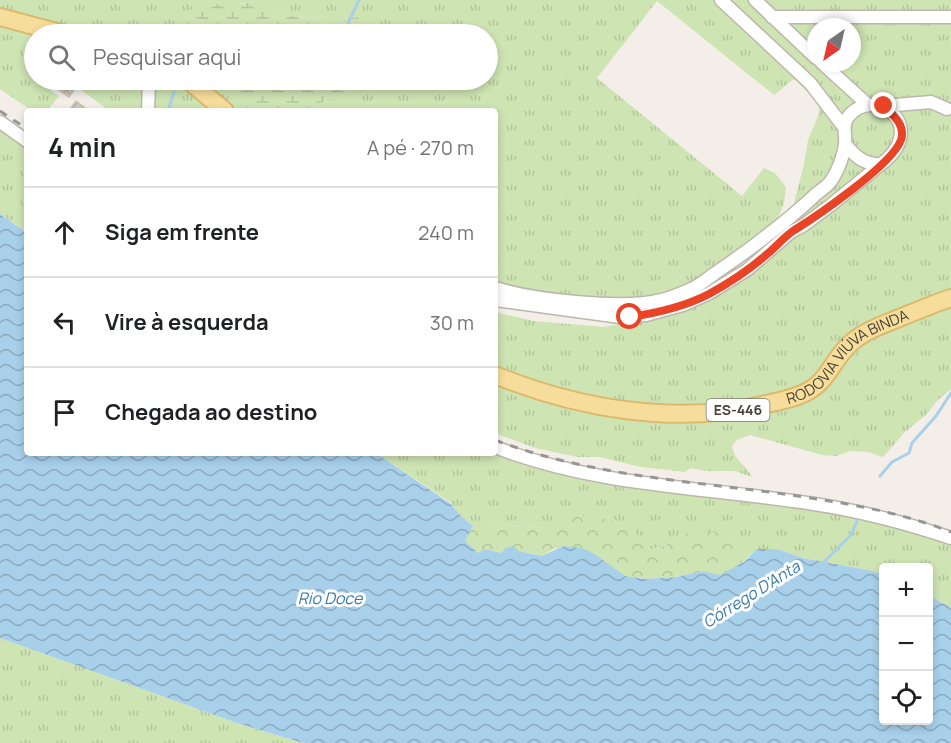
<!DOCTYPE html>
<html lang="pt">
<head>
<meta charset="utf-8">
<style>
	:root { --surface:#fff; --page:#f6f6f6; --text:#202124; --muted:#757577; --line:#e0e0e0 }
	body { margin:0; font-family:Manrope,sans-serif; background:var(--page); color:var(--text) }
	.controls { position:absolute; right:18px; bottom:18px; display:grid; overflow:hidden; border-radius:6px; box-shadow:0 3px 9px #0003 }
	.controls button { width:54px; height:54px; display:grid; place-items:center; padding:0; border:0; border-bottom:2px solid var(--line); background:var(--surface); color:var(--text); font:30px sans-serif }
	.compass { position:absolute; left:807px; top:18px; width:54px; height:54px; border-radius:50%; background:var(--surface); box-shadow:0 3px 9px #0003; rotate:214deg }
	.stop { position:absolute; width:18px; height:18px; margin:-14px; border:4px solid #ea4427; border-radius:50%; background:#fff }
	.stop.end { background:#ea4427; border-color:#fff; box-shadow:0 2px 6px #0008 }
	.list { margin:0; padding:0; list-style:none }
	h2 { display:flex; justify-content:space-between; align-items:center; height:78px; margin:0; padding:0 24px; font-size:26px }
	h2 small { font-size:20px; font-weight:400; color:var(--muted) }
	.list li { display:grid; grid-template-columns:39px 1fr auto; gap:18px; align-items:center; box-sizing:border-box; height:90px; padding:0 24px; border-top:2px solid var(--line) }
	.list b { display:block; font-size:22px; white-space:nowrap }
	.list em { font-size:20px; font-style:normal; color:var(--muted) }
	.icon { flex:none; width:33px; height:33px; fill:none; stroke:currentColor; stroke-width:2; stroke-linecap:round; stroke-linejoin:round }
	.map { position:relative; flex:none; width:951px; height:743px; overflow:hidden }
	.search { position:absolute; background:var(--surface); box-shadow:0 3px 9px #0003; left:24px; top:24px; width:474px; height:66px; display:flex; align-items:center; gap:15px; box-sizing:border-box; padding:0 21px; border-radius:33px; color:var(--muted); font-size:22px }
	.panel { position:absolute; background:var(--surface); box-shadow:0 3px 9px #0003; left:24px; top:108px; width:474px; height:348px; border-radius:6px }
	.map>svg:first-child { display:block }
	.grass { fill:url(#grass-tufts); fill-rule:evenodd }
	.forest { fill:url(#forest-crowns) }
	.wetland { fill:url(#wetland-marsh) }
	.water { fill:url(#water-waves) }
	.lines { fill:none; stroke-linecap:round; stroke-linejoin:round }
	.stream { stroke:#a8d0eb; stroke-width:3 }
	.building { fill:url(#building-cross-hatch); stroke:#cec3b2; stroke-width:1.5 }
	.minor-casing { stroke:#bdb7ab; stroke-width:15 }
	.major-casing { stroke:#dbba6d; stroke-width:20 }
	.minor { stroke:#fff; stroke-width:12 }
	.major { stroke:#f7dd9c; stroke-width:16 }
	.rail { stroke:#969696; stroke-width:3; stroke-dasharray:8 8; stroke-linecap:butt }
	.route { stroke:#ea4427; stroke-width:8 }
	.labels { text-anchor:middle; stroke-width:6; stroke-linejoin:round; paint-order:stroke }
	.shield { fill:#fff; stroke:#7d7973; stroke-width:1.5 }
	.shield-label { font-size:14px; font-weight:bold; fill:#454037 }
	.street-label { font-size:15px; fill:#454037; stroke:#fff }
	.water-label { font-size:16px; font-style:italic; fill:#387aaa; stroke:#fff }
</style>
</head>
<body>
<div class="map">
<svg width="951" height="743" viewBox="0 0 951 743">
	<defs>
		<pattern id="grass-tufts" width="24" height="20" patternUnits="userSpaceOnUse" patternTransform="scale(1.5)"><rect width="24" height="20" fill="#cee4b3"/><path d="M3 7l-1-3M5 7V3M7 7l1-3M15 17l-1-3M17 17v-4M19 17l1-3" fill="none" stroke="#b2c59b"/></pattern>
		<pattern id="forest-crowns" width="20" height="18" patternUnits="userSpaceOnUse" patternTransform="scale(1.5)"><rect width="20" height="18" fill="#cee4b3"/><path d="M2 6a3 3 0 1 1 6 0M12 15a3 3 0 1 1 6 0" fill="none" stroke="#b2c59b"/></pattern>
		<pattern id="wetland-marsh" width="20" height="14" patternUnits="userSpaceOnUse" patternTransform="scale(1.5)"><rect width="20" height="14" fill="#cee4b3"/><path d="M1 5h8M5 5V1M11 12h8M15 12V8" fill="none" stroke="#b2c59b"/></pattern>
		<pattern id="water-waves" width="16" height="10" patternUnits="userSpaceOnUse" patternTransform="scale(1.5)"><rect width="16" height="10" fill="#a8d0eb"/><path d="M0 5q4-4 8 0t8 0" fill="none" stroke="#8baabf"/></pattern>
		<pattern id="building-cross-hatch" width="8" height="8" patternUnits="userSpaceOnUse" patternTransform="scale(1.5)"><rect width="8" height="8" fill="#d3cbbe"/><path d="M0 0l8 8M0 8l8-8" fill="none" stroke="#b6afa4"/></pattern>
	</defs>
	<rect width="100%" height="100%" fill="#f3efe8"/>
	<g class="grass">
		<path d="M 0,0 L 951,0 L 951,389 L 936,402 L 927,414 L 904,433 L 883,457 L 868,452 L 851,451 L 836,456 L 822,455 L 750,435 L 737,440 L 732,446 C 735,462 745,463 752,477 L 735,471 L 705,471 L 691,468 L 685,472 L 677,471 L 641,467 L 599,457 L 577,457 L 535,448 L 495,433 L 495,312 L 534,321 L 604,327 L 640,320 L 703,289 L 762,255 L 786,220 L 793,207 L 804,164 L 808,140 L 818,116 L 820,104 L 794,79 L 774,95 L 657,1 L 597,78 L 742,196 L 764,168 L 775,173 L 786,187 L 784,204 L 776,222 L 765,237 L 684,288 L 637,311 L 495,295 L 495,111 L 308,111 L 326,100 L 340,100 L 344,93 L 348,80 L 488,80 L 488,34 L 364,34 L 364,32 L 352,18 L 342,24 L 331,25 L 311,18 L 282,14 L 253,2 L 190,10 L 182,29 L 189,34 L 34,34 L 34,80 L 58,80 L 51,91 L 59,96 L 47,111 L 32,111 L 0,89 ZM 816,27 L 852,27 L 852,63 L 816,63 Z"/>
		<path d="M 67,80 L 223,80 L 232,87 L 243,105 L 248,109 L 264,111 L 110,111 Z"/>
		<path d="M 0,120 L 27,139 L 27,233 L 0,214 Z"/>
		<path d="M 376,453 L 493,453 L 560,474 L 609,485 L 658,492 L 716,496 L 838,512 L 951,542 L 951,608 L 929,595 L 928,568 L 884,568 L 883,575 L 873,571 L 803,558 L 777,549 L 757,549 L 736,568 L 736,545 L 720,532 L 681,535 L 665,546 L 648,550 L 643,547 L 634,531 L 614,521 L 578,515 L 545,528 L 506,526 L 488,522 L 477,522 L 473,526 L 460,515 L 451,503 Z"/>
		<path d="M 0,638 L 237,723 L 303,743 L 0,743 Z"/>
	</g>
	<path class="forest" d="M 578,515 C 593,517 623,520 634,531 C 640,537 640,545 648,550 L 665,546 L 681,535 L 695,531 L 720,532 L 736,545 L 736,568 L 720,575 L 703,571 L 676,577 L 645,579 L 624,576 L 609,566 L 559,549 L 555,548 L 541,556 L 519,551 L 501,553 L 484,549 L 478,553 L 465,541 L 473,526 L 477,522 L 488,522 L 506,526 L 545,528 L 569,516 Z"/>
	<g class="wetland">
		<path d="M 253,2 L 282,14 L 311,18 L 331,25 L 342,24 L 352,18 L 360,17 L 364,34 L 189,34 L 181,29 L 190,10 C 210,1 231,7 253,2 Z"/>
		<path d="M 223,80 L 348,80 L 344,93 L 340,100 L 326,100 L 308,111 L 248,109 L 243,105 L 232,87 Z"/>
	</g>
	<path class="water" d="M 0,214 L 27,233 L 27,453 L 376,453 L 451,504 L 460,515 L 473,526 L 465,541 L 478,553 L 484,549 L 501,553 L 506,548 L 513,546 L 519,551 L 541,556 L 564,546 L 582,548 L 593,553 L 625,576 L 645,579 L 676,577 L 703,571 L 720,575 L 744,562 L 757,549 L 777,549 L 803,558 L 873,571 L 883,575 L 884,720 L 928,720 L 929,595 L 951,608 L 951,743 L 303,743 L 237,723 L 0,638 Z"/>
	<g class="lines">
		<g class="stream">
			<path d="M 343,34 L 359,0"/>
			<path d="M 168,111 L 174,92"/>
			<path d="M 880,476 L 892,462 L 909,453 L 912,443 L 936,416 L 951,393"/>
			<path d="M 823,563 L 851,535 L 857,521"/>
		</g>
	</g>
	<g class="building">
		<path d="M 66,80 L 77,86 L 69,97 L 59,90 Z"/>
		<path d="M 76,101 L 89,111 L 69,111 Z"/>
	</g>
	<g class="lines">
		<defs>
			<g id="minor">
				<path d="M 721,0 L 810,83 L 843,126"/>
				<path d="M 755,0 L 816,58"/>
				<path d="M 772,17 L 951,17"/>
				<path d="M 822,63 L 867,104"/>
				<path d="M 884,106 L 931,102 L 947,109"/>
				<path d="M 148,111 L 149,80"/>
				<path d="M 0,122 L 27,141"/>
				<path d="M 495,288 C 534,300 623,310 661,300 C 671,298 682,293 691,289 C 699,286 707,279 714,274 C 731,262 749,250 765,237 C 782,224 798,211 814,196 C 819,191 827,187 831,181 C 838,171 844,155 845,143 C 846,133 842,126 848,117 C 874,84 932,126 880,165 C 862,163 856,157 845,144"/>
				<path d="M 495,300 L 620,317 L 646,315 L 683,305 L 708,294 L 747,270 L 791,232 L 804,225 L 831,205 L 880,165"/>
				<path d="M 495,447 C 597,487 707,487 814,504 C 861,511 906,523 951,538"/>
			</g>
			<g id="major">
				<path d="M 0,17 L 64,34"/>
				<path d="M 188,80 L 225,111"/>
				<path id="s1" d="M 495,375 C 579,409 674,425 762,405 C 778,401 796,399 810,390 C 826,381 833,362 845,349 C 861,331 883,325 904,316 C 920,310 935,303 951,298"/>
			</g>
		</defs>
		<use href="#minor" class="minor-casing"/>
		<use href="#major" class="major-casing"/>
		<use href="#minor" class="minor"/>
		<use href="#major" class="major"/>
		<g class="rail">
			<path d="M 0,111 L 27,129"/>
			<path d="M 495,440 C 590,476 691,481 791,495 C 846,503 900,512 951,532"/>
		</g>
	</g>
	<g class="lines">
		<path class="route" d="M 630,317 C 657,313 686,306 709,294 C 729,283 749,270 766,255 C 775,248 784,237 793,231 C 817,216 892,165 901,140 C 906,125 893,115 884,106"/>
	</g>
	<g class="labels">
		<rect class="shield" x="706.5" y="399" width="63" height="22" rx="4.5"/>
		<g class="shield-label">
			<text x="738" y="415">ES-446</text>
		</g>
		<g class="street-label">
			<text dy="5" stroke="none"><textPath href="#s1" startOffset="374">RODOVIA VIÚVA BINDA</textPath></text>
		</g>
		<g class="water-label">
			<text transform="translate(751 594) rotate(-32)" y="6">Córrego D'Anta</text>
			<text x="330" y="604">Rio Doce</text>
		</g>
	</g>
</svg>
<div class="controls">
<button>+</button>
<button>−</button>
<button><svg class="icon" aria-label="locate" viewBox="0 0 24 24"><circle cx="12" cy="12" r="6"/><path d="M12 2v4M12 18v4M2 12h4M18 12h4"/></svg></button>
</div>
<svg class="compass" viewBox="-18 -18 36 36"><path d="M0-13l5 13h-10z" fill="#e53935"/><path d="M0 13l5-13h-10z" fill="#757577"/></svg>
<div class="stop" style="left:630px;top:317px"></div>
<div class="stop end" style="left:884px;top:106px"></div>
<div class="search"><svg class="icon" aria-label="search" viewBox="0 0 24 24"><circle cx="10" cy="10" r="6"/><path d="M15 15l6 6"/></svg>Pesquisar aqui</div>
<section class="panel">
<h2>4 min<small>A pé · 270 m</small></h2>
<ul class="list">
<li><svg class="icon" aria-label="ahead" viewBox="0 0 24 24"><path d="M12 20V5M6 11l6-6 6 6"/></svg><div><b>Siga em frente</b></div><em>240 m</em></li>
<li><svg class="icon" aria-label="left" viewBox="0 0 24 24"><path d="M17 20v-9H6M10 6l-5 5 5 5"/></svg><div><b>Vire à esquerda</b></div><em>30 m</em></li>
<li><svg class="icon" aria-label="arrive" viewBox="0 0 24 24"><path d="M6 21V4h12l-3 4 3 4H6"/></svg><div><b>Chegada ao destino</b></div></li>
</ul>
</section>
</div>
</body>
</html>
